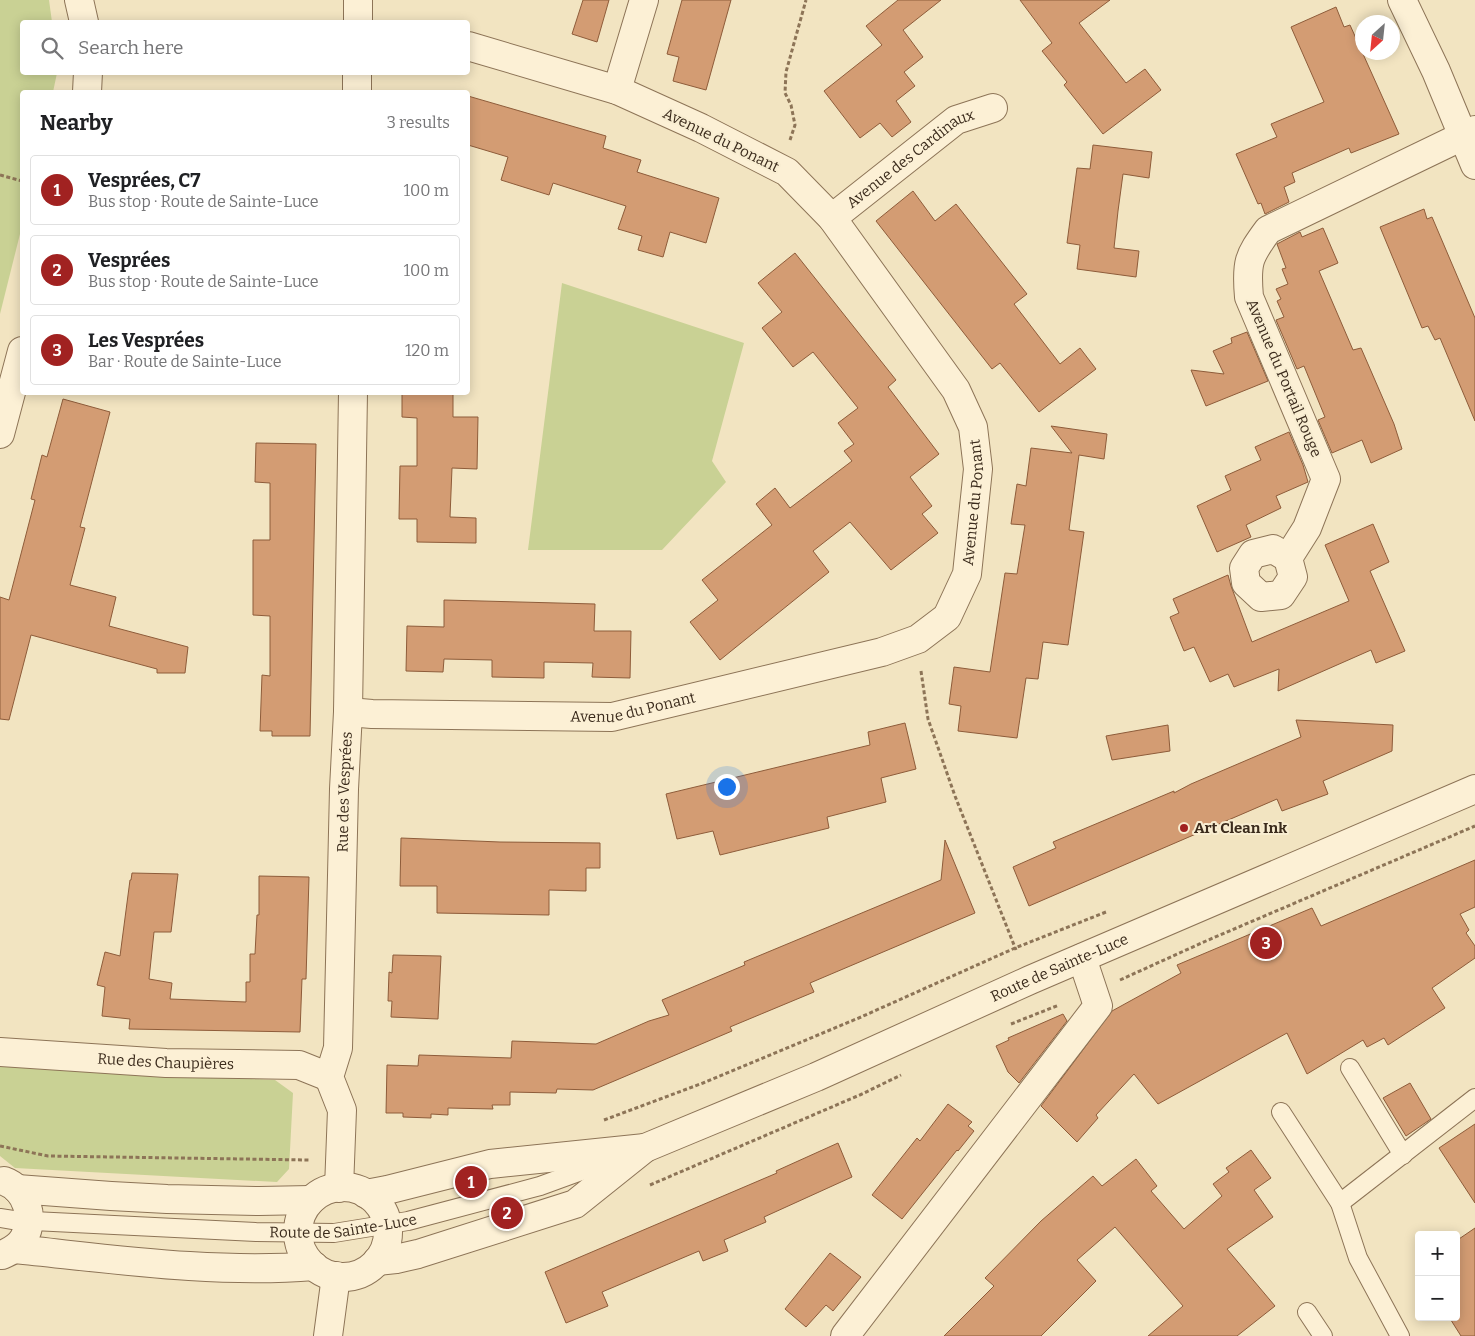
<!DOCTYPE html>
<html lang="en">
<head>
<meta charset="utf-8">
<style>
	:root { --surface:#fff; --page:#f2f2f2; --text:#202124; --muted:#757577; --line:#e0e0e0; --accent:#a12221 }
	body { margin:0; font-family:Bitter,serif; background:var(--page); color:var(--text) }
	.controls { position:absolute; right:15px; bottom:15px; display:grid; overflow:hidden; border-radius:5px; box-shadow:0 2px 12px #0003 }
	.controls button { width:45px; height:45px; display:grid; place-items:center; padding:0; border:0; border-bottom:1px solid var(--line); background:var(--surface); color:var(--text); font:25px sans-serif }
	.compass { position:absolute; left:1355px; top:15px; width:45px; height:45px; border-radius:50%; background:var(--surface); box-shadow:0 2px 12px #0003; rotate:207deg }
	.you { position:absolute; left:726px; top:786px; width:18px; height:18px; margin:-12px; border:4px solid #fff; border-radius:50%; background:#1a73e8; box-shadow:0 0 0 8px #1a73e833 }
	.badge { display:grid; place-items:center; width:32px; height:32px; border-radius:50%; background:var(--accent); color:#fff; font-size:16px; font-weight:700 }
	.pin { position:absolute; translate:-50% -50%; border:2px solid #fff; box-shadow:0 1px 5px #0006 }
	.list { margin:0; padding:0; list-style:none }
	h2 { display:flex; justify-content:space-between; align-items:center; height:65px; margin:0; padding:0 20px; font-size:21px }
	h2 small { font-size:16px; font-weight:400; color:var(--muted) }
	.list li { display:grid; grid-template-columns:32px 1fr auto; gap:15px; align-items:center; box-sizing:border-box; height:70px; margin:0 10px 10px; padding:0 10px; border:1px solid var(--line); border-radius:5px }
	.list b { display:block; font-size:19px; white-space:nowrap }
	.list p { margin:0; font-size:16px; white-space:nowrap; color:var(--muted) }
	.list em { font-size:16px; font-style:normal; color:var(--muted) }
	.icon { flex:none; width:28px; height:28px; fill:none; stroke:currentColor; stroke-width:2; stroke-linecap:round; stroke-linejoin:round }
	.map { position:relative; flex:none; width:1475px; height:1336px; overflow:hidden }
	.search { position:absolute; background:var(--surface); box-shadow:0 2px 12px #0003; left:20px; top:20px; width:450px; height:55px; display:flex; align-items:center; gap:12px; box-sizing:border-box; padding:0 18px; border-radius:5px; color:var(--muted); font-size:19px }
	.panel { position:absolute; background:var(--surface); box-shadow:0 2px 12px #0003; left:20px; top:90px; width:450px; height:305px; border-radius:5px }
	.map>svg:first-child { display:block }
	.green { fill:#c9d194 }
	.building { fill:#d39c73; stroke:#8e5c3a }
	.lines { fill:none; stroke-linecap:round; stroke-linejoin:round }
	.service-casing { stroke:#8d7457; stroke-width:20 }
	.minor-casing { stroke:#8d7457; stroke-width:30 }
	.tertiary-casing { stroke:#8d7457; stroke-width:30 }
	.path { stroke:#8d7457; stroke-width:3; stroke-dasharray:4 2.5; stroke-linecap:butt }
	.service { stroke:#fcf0d5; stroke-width:18 }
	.minor { stroke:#fcf0d5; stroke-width:28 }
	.tertiary { stroke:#fcf0d5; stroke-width:28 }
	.poi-dot { fill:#a12221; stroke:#f8edd1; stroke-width:2 }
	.labels { text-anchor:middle; stroke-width:4; stroke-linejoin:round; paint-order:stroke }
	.street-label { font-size:15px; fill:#3b2b1c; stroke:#f8edd1 }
	.poi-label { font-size:15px; font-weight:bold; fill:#3b2b1c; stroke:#f8edd1; text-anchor:start }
</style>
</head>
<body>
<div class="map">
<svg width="1475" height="1336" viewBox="0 0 1475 1336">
	<rect width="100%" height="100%" fill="#f2e4c1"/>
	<g class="green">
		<path d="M 0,0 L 49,0 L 52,22 L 22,22 L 22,72 L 57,73 L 53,92 L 22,92 L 22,226 L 0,314 Z"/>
		<path d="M 562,283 L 744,343 L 712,461 L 726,482 L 662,550 L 528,550 Z"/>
		<path d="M 0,1064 L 36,1069 L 275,1080 L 293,1093 L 289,1169 L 277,1182 L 15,1168 L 0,1156 Z"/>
	</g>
	<g class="building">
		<path d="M 583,0 L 609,0 L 597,42 L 572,34 Z"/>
		<path d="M 682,0 L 731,0 L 706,90 L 673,81 L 679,57 L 667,54 Z"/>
		<path d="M 898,0 L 941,0 L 903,30 L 923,57 L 904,72 L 915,86 L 896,101 L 911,122 L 892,137 L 880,123 L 860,138 L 824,91 L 882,45 L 866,26 Z"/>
		<path d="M 1020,0 L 1110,0 L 1079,23 L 1126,83 L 1145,69 L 1161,90 L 1103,134 L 1064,85 L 1067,82 L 1042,51 L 1052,43 Z"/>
		<path d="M 1336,7 L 1344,27 L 1350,25 L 1399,134 L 1351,153 L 1349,148 L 1292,173 L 1295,182 L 1284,187 L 1289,202 L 1265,214 L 1261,203 L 1258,204 L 1236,154 L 1277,137 L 1271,124 L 1324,102 L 1291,27 Z"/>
		<path d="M 468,96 L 606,136 L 603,148 L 641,160 L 637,172 L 719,198 L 706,243 L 670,232 L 663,257 L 638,250 L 642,236 L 618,229 L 626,206 L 553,183 L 549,195 L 501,180 L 508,157 L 468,145 Z"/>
		<path d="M 1093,145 L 1152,152 L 1149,178 L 1123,174 L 1118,211 L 1114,248 L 1139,251 L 1136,277 L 1077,269 L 1080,245 L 1067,243 L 1077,168 L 1090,169 Z"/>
		<path d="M 913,191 L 935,221 L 956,204 L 1027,294 L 1014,304 L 1060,364 L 1080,348 L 1096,369 L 1039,412 L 1000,363 L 992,369 L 876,221 Z"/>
		<path d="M 1424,209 L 1427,219 L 1432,217 L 1475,318 L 1475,421 L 1440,338 L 1435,340 L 1428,326 L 1422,328 L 1380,227 Z"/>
		<path d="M 1323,228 L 1338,263 L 1319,271 L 1353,350 L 1361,348 L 1394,424 L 1402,449 L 1371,463 L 1362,440 L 1332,453 L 1318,420 L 1325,417 L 1304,366 L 1297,369 L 1276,320 L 1284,317 L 1277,301 L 1281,299 L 1276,289 L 1288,284 L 1282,269 L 1286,268 L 1277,244 L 1300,232 L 1302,237 Z"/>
		<path d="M 795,253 L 896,380 L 888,387 L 939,454 L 910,477 L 932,506 L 922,514 L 938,533 L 891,570 L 850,522 L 813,551 L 829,572 L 720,660 L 690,622 L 718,600 L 702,580 L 772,525 L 756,504 L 775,488 L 790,508 L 852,461 L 844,451 L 854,444 L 838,423 L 858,408 L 813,352 L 793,367 L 762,328 L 782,312 L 758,283 Z"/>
		<path d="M 1247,332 L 1268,381 L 1206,406 L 1191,370 L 1224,374 L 1213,351 L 1232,343 L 1231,338 Z"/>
		<path d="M 402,392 L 453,392 L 453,417 L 478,417 L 477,469 L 452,468 L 450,517 L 476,518 L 476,543 L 417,542 L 417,519 L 399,519 L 400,466 L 417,466 L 417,418 L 402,417 Z"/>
		<path d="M 63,399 L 110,412 L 80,527 L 85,528 L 70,585 L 116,597 L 109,626 L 188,647 L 185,673 L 157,673 L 157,669 L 31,635 L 9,720 L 0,719 L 0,597 L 9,600 L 35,500 L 31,499 L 42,455 L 47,457 Z"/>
		<path d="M 1051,426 L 1107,434 L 1104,459 L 1079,455 L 1069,530 L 1084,532 L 1068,645 L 1043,642 L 1038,679 L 1026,678 L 1017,738 L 958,731 L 961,706 L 949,704 L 954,667 L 990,672 L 1005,573 L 1017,574 L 1025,525 L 1011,524 L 1017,484 L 1026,486 L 1031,448 L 1072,453 Z"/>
		<path d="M 1289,432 L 1303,465 L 1308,482 L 1276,496 L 1281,508 L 1246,525 L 1251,537 L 1217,552 L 1197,506 L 1231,490 L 1225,476 L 1261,460 L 1255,447 Z"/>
		<path d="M 256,443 L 316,444 L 310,736 L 272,736 L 272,731 L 260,731 L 262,675 L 270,676 L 270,616 L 253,615 L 253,540 L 270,540 L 270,483 L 255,482 Z"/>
		<path d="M 1373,524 L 1389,562 L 1370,571 L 1405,651 L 1376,663 L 1371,650 L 1278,691 L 1279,669 L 1234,687 L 1228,674 L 1210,682 L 1194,647 L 1184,651 L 1170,617 L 1179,613 L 1173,599 L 1228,575 L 1231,586 L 1252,642 L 1349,601 L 1325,545 Z"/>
		<path d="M 444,600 L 595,604 L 594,631 L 631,631 L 630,678 L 592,677 L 593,663 L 544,662 L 544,678 L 492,677 L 492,660 L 444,659 L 443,672 L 406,671 L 407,626 L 444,627 Z"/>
		<path d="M 1296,720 L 1393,725 L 1392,751 L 1323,781 L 1328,794 L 1282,811 L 1277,799 L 1029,906 L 1013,867 L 1056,848 L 1053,842 L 1174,791 L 1174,793 L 1191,784 L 1301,737 Z"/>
		<path d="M 905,723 L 916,769 L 881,778 L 886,802 L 827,817 L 829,828 L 720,855 L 713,831 L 677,839 L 666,794 L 870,745 L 868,732 Z"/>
		<path d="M 1168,725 L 1170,751 L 1112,760 L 1106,736 Z"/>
		<path d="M 401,838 L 500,842 L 600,843 L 600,868 L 586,868 L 586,891 L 549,890 L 549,915 L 437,913 L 437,886 L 400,886 Z"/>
		<path d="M 945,840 L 975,913 L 810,983 L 814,992 L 730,1027 L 732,1031 L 593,1090 L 557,1089 L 556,1093 L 510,1092 L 510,1105 L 492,1105 L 493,1109 L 448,1108 L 448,1115 L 431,1114 L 431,1118 L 403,1117 L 403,1113 L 386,1113 L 387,1065 L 418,1066 L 419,1055 L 511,1058 L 512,1041 L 596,1044 L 649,1021 L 669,1015 L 662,1000 L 745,965 L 744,962 L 941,880 Z"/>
		<path d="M 1475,860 L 1475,907 L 1460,914 L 1469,930 L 1466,933 L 1475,946 L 1475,958 L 1432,988 L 1445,1008 L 1388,1045 L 1384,1038 L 1367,1047 L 1363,1040 L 1307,1074 L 1287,1033 L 1158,1104 L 1134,1074 L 1096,1115 L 1098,1118 L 1077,1142 L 1041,1106 L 1112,1011 L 1181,973 L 1177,965 L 1312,908 L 1321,926 Z"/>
		<path d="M 132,873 L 178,874 L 171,932 L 154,932 L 149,979 L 172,983 L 170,999 L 246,1002 L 246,982 L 250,982 L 250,954 L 255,954 L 257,915 L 259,915 L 259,876 L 309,877 L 306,979 L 302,979 L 300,1032 L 129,1029 L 130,1019 L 102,1016 L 105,987 L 97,985 L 105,952 L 120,956 L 130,880 L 131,880 Z"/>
		<path d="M 393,955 L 441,956 L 438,1019 L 391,1017 L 392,1001 L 388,1001 L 389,972 L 392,973 Z"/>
		<path d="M 1063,1014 L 1067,1021 L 1019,1083 L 1008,1072 L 996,1046 L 1009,1040 L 1008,1038 Z"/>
		<path d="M 1410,1083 L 1431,1119 L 1406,1136 L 1383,1098 Z"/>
		<path d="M 948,1104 L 972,1122 L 968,1126 L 974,1131 L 958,1151 L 957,1150 L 902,1219 L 872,1195 L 917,1138 L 920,1141 Z"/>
		<path d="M 1475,1124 L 1475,1203 L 1439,1148 Z"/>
		<path d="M 838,1143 L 852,1177 L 764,1217 L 766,1222 L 724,1240 L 728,1251 L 703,1261 L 699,1251 L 602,1292 L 608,1306 L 566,1323 L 545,1272 L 777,1173 L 776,1171 Z"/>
		<path d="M 1251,1150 L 1271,1178 L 1254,1190 L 1273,1217 L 1227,1249 L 1275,1306 L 1237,1336 L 1148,1336 L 1183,1306 L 1115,1227 L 1077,1260 L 1096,1281 L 1041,1336 L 944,1336 L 994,1286 L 985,1278 L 1041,1221 L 1093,1176 L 1102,1186 L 1136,1159 L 1157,1186 L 1151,1191 L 1184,1229 L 1222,1196 L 1213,1184 L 1229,1172 L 1226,1168 Z"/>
		<path d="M 1475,1228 L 1475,1336 L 1461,1336 L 1449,1317 L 1456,1317 L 1456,1241 Z"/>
		<path d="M 830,1253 L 861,1277 L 833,1311 L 826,1305 L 806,1327 L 785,1309 Z"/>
	</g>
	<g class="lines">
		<defs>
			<g id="service">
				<path d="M 1350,1068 L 1403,1155"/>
				<path d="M 1281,1112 L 1340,1203 L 1475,1098"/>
				<path d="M 1340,1203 L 1358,1258 L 1400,1336"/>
				<path id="s1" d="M 0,1218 L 13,1220 L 256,1232 L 334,1233 L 408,1221 L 540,1186 L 614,1159"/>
				<path d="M 1307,1312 L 1323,1336"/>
			</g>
			<g id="minor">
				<path d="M 79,0 L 84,22"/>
				<path d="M 1402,0 L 1436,71 L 1475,165"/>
				<path d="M 358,22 L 358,0"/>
				<path d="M 617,90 L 644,0"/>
				<path d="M 87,92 L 88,72"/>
				<path d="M 357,92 L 357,72"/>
				<path id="s2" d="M 832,218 L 956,120 L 993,108"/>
				<path d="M 0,434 L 22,351"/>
				<path d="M 1288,558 L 1273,549 L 1253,554 L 1244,568 L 1246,583 L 1261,597 L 1281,595 L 1293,577 L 1288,558 L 1307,528 L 1326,479 L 1249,297 C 1246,263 1248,257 1268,230 L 1475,130"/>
				<path id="s3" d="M 348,712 L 372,714 L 612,717 L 882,652 L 918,639 L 947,617 L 967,574 L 978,469 L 973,427 L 956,390 L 832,218 L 787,172 L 701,128 L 617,90 L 468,46"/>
				<path id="s4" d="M 0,1052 L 166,1063 L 299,1065 L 329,1077"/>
				<path id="s5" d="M 339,1188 L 342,1110 L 329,1077 L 338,1048 L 344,789 L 348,712 L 353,392"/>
				<path d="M 845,1336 L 1098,1006 L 1082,958"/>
			</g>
			<g id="tertiary">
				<circle cx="343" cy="1232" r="45"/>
				<path d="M 17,1189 L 111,1196 L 167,1199 L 259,1201 L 311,1200"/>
				<path d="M 366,1194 L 387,1190 L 490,1164 L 645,1148"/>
				<path d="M 15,1249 C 113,1259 215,1274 314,1266"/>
				<path d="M 2,1255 C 11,1251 19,1247 24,1238 C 35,1218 27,1189 4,1181"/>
				<path id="s6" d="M 377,1261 L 396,1259 L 418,1254 L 575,1204 L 645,1148 L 816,1077 L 1030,980 L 1475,789"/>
				<path d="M 328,1336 L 336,1276"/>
			</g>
		</defs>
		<use href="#service" class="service-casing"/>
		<use href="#minor" class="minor-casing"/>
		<use href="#tertiary" class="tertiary-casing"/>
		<g class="path">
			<path d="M 790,140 L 795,125 L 791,105 L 785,93 L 786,72 L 806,0"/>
			<path d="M 0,175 L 22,181"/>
			<path d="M 921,671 L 928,719 L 955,796 L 1016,950"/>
			<path d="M 1120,980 L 1206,941 L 1475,826"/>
			<path d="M 1011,1024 L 1059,1005"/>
			<path d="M 604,1120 L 703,1083 L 861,1017 L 1015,948 L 1106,912"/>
			<path d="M 0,1146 L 48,1156 L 309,1160"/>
			<path d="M 650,1185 L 862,1094 L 901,1075"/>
		</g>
		<use href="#service" class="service"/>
		<use href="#minor" class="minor"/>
		<use href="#tertiary" class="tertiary"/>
	</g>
	<circle class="poi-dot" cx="1184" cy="828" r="5"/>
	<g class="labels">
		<g class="street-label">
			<text transform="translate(721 140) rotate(26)" y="5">Avenue du Ponant</text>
			<text dy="5" stroke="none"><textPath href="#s2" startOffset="99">Avenue des Cardinaux</textPath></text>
			<text transform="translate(1284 378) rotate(67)" y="5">Avenue du Portail Rouge</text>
			<text dy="5" stroke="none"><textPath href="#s3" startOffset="736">Avenue du Ponant</textPath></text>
			<text dy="5" stroke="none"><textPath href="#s3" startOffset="286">Avenue du Ponant</textPath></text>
			<text dy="5" stroke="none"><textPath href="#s5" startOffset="400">Rue des Vesprées</textPath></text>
			<text dy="5" stroke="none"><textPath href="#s6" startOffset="748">Route de Sainte-Luce</textPath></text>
			<text dy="5" stroke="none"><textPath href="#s4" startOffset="166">Rue des Chaupières</textPath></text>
			<text dy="5" stroke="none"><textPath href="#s1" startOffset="344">Route de Sainte-Luce</textPath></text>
		</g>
		<g class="poi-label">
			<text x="1194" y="833">Art Clean Ink</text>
		</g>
	</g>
</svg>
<div class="controls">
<button>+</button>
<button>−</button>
</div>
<svg class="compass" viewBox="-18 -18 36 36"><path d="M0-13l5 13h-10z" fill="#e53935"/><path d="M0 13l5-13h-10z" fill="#757577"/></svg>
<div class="you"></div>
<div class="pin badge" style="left:471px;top:1182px">1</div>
<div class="pin badge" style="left:507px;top:1213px">2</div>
<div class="pin badge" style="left:1266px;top:943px">3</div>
<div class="search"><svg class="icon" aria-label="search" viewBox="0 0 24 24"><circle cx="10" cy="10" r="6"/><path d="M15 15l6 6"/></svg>Search here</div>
<section class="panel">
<h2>Nearby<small>3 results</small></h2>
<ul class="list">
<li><span class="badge">1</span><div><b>Vesprées, C7</b><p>Bus stop · Route de Sainte-Luce</p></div><em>100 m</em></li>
<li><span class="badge">2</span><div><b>Vesprées</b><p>Bus stop · Route de Sainte-Luce</p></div><em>100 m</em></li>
<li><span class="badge">3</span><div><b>Les Vesprées</b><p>Bar · Route de Sainte-Luce</p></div><em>120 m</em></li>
</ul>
</section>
</div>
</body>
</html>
